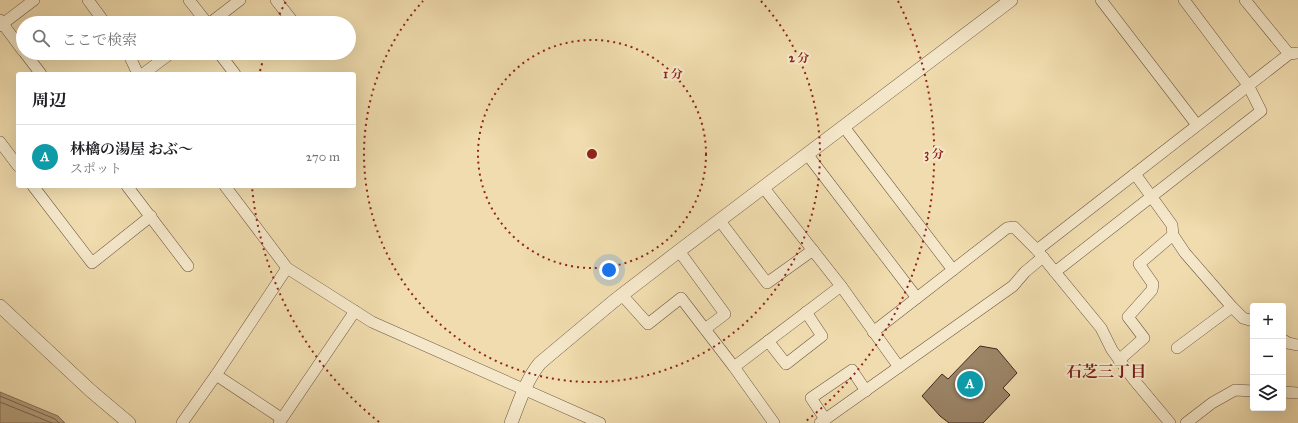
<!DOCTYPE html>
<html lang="ja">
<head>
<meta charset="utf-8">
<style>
	:root { --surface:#fff; --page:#f2f2f2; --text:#202124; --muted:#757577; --line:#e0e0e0; --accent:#0b8043 }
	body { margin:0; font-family:"IM FELL Great Primer","Noto Serif JP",serif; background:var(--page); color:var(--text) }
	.controls { position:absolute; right:12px; bottom:12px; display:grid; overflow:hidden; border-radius:4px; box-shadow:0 4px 16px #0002 }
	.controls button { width:36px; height:36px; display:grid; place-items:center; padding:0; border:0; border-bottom:1px solid var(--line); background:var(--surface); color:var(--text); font:20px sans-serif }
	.you { position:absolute; left:609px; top:270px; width:14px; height:14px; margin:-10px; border:3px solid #fff; border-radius:50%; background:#1a73e8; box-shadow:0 0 0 6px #1a73e833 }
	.badge { display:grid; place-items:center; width:26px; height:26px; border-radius:50%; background:var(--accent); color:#fff; font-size:13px; font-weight:700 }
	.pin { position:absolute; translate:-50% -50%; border:2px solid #fff; box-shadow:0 1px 4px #0006 }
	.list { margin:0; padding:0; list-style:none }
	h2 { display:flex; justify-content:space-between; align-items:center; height:52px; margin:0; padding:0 16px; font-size:17px }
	h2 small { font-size:13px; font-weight:400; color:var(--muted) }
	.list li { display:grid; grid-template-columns:26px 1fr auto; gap:12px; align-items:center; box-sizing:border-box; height:64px; padding:0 16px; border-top:1px solid var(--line) }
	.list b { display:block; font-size:15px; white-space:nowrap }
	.list p { margin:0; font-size:13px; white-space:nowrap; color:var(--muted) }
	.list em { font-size:13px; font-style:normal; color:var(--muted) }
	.icon { flex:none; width:22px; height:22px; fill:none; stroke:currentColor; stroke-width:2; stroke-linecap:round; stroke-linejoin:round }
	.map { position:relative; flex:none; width:1298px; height:423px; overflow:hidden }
	.search { position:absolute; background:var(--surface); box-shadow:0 4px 16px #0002; left:16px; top:16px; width:340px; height:44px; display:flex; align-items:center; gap:10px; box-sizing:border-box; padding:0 14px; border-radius:22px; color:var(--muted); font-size:15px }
	.panel { position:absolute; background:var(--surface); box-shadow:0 4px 16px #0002; left:16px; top:72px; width:340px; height:116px; border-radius:4px }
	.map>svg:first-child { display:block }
	.water { fill:#b49f7d; stroke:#866f57 }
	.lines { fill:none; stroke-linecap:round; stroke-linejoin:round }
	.shore { stroke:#7a644e; stroke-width:1 }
	.building { fill:#9c8669; stroke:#41281e }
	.minor-casing { stroke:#6d5542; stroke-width:12 }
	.tertiary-casing { stroke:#6d5542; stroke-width:14 }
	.minor { stroke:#f5e8ca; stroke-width:11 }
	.tertiary { stroke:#f5e8ca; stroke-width:13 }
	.ring { fill:none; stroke:#8f2418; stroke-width:2; stroke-dasharray:2 4 }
	.labels { text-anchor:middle; stroke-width:4; stroke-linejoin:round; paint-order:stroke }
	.neighbourhood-label { font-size:16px; font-weight:bold; fill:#7a1f14; stroke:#f5e8ca }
	.centre { fill:#8f2418; stroke:#f5e8ca; stroke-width:2 }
	.ring-label { font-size:12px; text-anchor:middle; font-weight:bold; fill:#8f2418; stroke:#f5e8ca; stroke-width:4; stroke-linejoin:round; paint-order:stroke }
</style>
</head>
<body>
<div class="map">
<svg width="1298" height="423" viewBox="0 0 1298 423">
	<rect width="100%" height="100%" fill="#f0dcae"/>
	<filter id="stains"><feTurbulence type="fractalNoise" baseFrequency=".005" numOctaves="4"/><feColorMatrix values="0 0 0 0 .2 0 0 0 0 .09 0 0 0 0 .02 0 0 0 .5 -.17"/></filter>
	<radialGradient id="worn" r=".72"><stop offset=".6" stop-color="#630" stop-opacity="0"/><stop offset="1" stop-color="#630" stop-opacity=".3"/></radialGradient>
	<path class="water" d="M 0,392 L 58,416 L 65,423 L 0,423 Z"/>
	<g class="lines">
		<g class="shore">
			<path d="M 0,396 L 55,419 L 59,423"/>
			<path d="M 0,402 L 52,423"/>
		</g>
	</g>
	<path class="building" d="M 980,346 L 997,349 L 1017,373 L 1003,388 L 1010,395 L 983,423 L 949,423 L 940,416 L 922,396 L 942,374 L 948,379 Z"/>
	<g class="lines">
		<defs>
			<g id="minor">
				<path d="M 88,0 L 105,23"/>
				<path d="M 189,0 L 207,23"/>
				<path d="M 276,0 L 294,23"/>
				<path d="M 1101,0 L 1197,125"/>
				<path d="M 1245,0 L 1289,54"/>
				<path d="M 0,20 L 23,51"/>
				<path d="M 210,23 L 240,0"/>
				<path d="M 0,26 L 34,0"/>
				<path d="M 25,53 L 41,74"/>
				<path d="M 128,53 L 138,74"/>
				<path d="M 219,53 L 235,74"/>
				<path d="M 143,74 L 171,53"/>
				<path d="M 844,127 L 953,270"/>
				<path d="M 0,142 L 18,166"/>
				<path d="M 807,154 L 917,298"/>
				<path d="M 1135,174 L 1172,225 L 1173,235 L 1185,253 L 1232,307 L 1177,348"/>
				<path d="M 33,186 L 92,263 L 151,216"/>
				<path d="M 127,186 L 188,266"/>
				<path d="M 225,186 L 287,268 L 372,322 L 600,423"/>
				<path d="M 763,187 L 841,286 L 899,367"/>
				<path d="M 720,221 L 767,283 L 813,250"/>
				<path d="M 1037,250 L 1289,54 L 1298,53"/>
				<path d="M 679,251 L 725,314 L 705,329"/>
				<path d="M 1055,272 L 1261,111 L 1248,85 L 1184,0"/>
				<path d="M 622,295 L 648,324 L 681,298 L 734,367 L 774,423"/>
				<path d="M 1232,307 L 1243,318 L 1253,321"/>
				<path d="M 873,332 L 1007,228 L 1014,227 L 1037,250 L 1101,328 L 1112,350 L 1134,380 L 1170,423"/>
				<path d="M 1283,340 L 1288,343 L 1298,345"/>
				<path d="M 768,341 L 786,364 L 822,336 L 806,312"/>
				<path d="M 1119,360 L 1144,338 L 1128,317 L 1152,290 L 1153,284 L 1139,264 L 1173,235"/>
				<path d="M 734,367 L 841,286"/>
				<path d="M 216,375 L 281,418"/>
				<path d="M 1283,392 L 1298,393"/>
				<path d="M 825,419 L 811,398 L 852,370 L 866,391"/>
				<path d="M 182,423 L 216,375 L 287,268"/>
				<path d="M 279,423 L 355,311"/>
				<path d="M 820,423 L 1013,286 L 1025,272 L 1043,257"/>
				<path d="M 1186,423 L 1212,403 L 1235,390 L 1253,391"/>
			</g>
			<g id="tertiary">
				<path d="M 0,306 L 91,391 L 129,423"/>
				<path d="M 511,423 C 519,403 526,380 540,363 L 614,301 L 679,251 L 1011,0"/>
			</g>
		</defs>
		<use href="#minor" class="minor-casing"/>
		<use href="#tertiary" class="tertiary-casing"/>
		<use href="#minor" class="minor"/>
		<use href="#tertiary" class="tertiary"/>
	</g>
	<g class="ring">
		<circle cx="592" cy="154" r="114"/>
		<path d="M761 1A228 228 0 1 1 423 1"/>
		<path d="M379 422A342 342 0 0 1 252 187M260 71A342 342 0 0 1 265 54M277 20A342 342 0 0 1 286 1M898 1A342 342 0 0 1 805 422"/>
	</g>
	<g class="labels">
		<g class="neighbourhood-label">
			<text x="1106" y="377">石芝三丁目</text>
		</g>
	</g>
	<circle cx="592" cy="154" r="6" class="centre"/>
	<g class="ring-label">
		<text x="799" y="62">2 分</text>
		<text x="673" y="78">1 分</text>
		<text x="934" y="158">3 分</text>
	</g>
	<rect width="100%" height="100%" filter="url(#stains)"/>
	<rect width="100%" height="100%" fill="url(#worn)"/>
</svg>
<div class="controls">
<button>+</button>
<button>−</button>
<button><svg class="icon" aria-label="layers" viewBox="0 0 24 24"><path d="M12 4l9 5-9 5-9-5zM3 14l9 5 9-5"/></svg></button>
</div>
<div class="you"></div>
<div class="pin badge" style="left:970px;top:384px;background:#0f9aa8">A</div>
<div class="search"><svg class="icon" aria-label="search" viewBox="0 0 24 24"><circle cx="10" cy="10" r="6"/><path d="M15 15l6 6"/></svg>ここで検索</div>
<section class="panel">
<h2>周辺<small></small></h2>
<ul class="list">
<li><span class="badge" style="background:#0f9aa8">A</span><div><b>林檎の湯屋 おぶ～</b><p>スポット</p></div><em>270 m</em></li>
</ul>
</section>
</div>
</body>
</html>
